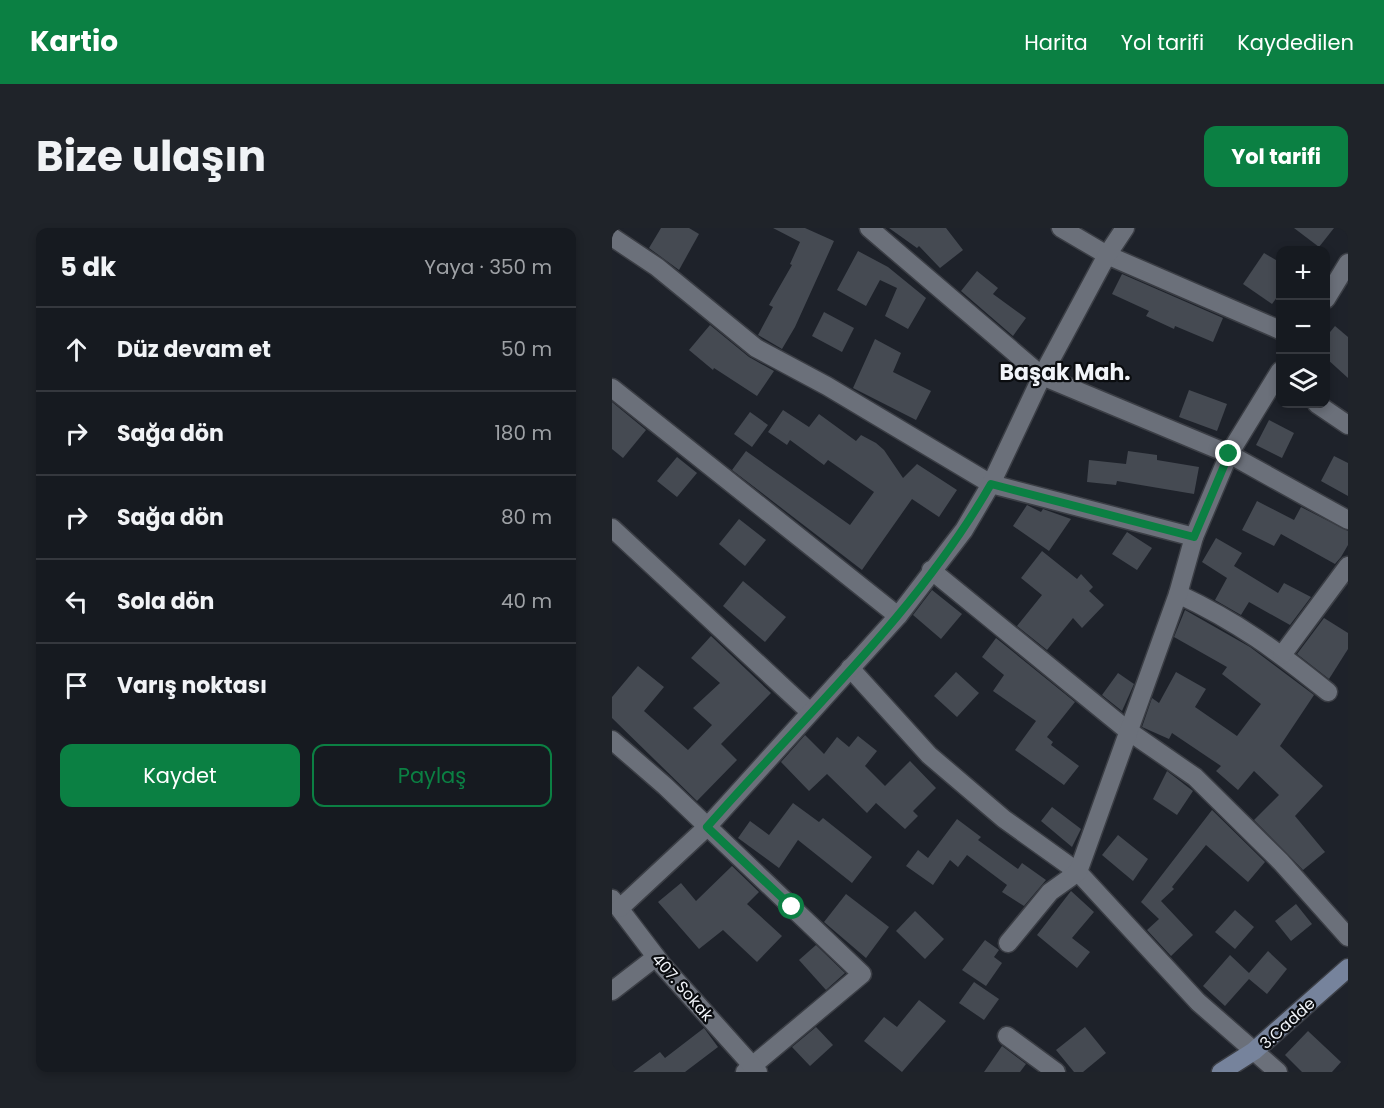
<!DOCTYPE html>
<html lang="tr">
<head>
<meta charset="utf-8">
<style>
	:root { --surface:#161a20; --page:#1f2329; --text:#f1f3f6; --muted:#9ea1a5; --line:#35383e; --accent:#0b8043 }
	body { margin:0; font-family:Poppins,sans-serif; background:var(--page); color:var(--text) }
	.controls { position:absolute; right:18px; top:18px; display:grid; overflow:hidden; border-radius:12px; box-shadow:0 3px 9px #0003 }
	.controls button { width:54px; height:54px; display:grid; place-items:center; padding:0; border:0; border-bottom:2px solid var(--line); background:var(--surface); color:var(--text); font:30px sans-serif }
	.stop { position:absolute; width:18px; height:18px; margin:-14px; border:4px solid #0b8043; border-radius:50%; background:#fff }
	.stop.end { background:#0b8043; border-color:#fff; box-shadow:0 2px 6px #0008 }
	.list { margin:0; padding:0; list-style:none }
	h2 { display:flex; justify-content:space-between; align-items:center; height:78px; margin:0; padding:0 24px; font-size:26px }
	h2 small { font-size:20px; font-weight:400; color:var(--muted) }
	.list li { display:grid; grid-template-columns:39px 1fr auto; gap:18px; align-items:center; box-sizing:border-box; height:84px; padding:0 24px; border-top:2px solid var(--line) }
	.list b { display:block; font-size:22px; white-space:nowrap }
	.list em { font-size:20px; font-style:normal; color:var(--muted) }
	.actions { display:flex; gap:12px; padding:18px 24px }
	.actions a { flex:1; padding:14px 0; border:2px solid var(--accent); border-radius:12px; text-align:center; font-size:21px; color:var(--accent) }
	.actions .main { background:var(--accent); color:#fff }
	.icon { flex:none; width:33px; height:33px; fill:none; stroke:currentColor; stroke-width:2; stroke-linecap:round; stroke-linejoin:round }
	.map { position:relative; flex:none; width:736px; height:844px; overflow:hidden; border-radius:12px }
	header { display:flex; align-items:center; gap:36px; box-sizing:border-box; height:84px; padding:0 30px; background:var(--accent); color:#fff }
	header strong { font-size:28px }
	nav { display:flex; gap:33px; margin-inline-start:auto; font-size:21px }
	.intro { display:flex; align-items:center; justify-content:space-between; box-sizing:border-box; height:144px; padding:0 36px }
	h1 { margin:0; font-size:42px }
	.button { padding:15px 27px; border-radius:12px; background:var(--accent); color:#fff; font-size:21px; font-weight:700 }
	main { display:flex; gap:36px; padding:0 36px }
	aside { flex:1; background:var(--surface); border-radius:12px; box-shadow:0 3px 9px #0003 }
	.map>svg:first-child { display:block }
	.building { fill:#454a52 }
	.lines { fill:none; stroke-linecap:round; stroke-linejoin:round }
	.street-casing { stroke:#3b3e45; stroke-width:21 }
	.secondary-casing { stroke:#3b3e45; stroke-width:21 }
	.street { stroke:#6b707a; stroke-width:18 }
	.secondary { stroke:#76839c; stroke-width:18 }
	.route { stroke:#0b8043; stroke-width:8 }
	.labels { text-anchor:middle; stroke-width:4.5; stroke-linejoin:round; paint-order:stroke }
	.street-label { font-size:16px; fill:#f1f4f9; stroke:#0a0c0f }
	.district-label { font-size:22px; font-weight:bold; fill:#f1f4f9; stroke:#0a0c0f }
</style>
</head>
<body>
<header>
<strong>Kartio</strong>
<nav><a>Harita</a><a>Yol tarifi</a><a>Kaydedilen</a></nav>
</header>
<div class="intro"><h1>Bize ulaşın</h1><a class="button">Yol tarifi</a></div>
<main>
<aside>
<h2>5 dk<small>Yaya · 350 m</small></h2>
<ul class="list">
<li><svg class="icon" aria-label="ahead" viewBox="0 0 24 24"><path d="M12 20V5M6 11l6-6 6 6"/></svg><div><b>Düz devam et</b></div><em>50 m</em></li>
<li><svg class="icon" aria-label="right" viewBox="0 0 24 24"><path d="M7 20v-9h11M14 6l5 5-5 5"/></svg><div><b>Sağa dön</b></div><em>180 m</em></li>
<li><svg class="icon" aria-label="right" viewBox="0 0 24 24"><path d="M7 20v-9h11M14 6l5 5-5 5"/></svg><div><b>Sağa dön</b></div><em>80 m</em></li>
<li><svg class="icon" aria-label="left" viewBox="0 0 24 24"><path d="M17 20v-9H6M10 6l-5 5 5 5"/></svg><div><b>Sola dön</b></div><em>40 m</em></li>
<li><svg class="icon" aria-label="arrive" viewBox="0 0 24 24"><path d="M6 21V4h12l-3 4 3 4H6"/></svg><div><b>Varış noktası</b></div></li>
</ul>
<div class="actions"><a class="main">Kaydet</a><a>Paylaş</a></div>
</aside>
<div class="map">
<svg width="736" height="844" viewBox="0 0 736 844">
	<rect width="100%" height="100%" fill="#1e222a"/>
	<g class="building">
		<path d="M 49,0 L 77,0 L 87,6 L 67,42 L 37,20 Z"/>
		<path d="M 161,0 L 193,0 L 222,13 L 183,99 L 170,121 L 146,107 L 161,79 L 157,77 L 180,37 L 178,36 L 188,14 Z"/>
		<path d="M 277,0 L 334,0 L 351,22 L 328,40 L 307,18 L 305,20 Z"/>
		<path d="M 682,0 L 722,0 L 707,19 Z"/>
		<path d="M 246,23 L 276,39 L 314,70 L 296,101 L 273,88 L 285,60 L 268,52 L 254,78 L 225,62 Z"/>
		<path d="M 652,25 L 669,35 L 669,64 L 660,76 L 631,56 Z"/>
		<path d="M 365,43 L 386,60 L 381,66 L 414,90 L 401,108 L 349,63 Z"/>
		<path d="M 510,46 L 611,90 L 601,114 L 563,98 L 562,101 L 534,88 L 537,83 L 500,66 Z"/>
		<path d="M 212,84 L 242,100 L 230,124 L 200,108 Z"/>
		<path d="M 98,97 L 137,129 L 162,143 L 145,168 L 102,140 L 101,142 L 77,122 Z"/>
		<path d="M 723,98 L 736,109 L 736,150 L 714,130 L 714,109 Z"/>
		<path d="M 263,111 L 289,125 L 281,144 L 319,163 L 304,192 L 241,160 Z"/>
		<path d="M 577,162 L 615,176 L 605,203 L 567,189 Z"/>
		<path d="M 0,174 L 34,202 L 11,230 L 0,221 Z"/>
		<path d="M 171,182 L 197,199 L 207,186 L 244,213 L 249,207 L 264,215 L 272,222 L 291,250 L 305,236 L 345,262 L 327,289 L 300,271 L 250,342 L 120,242 L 134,223 L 238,297 L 262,264 L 216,232 L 212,237 L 178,212 L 175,217 L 156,204 Z"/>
		<path d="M 138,184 L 156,197 L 140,219 L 122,206 Z"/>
		<path d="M 657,192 L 682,205 L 670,230 L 644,217 Z"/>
		<path d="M 516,223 L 545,227 L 545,232 L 587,239 L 582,266 L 505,253 L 504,257 L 475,254 L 477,232 L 514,236 Z"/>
		<path d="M 722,228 L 736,235 L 736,268 L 709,253 Z"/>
		<path d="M 65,229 L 85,245 L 65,269 L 45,253 Z"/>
		<path d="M 645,273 L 682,292 L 689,279 L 736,303 L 736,317 L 729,329 L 723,336 L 669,306 L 662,318 L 630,302 Z"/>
		<path d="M 415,277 L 429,284 L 431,281 L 459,291 L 437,323 L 401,298 Z"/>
		<path d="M 127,291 L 154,312 L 133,338 L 107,316 Z"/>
		<path d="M 515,304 L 540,320 L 525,342 L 500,326 Z"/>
		<path d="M 604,310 L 630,325 L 622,338 L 666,365 L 672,355 L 699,369 L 678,397 L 637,374 L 629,387 L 603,372 L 615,350 L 590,334 Z"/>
		<path d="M 430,323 L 465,351 L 469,346 L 481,359 L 477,363 L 492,377 L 470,400 L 461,390 L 435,422 L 405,398 L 430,367 L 409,350 Z"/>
		<path d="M 131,353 L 174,389 L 153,414 L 111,378 Z"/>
		<path d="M 320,362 L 350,386 L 329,411 L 301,387 Z"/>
		<path d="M 573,382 L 638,419 L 702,467 L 668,518 L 711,558 L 683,588 L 713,624 L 691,642 L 642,592 L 667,567 L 642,543 L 626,562 L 604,543 L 609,538 L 560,505 L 557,511 L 530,499 L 540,470 L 547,475 L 564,444 L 594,461 L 583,479 L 625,508 L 649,476 L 610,446 L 615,439 L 562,409 Z"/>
		<path d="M 712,390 L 736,405 L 736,421 L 717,451 L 685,426 Z"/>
		<path d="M 99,408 L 159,465 L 109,516 L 125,532 L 85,573 L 0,490 L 0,469 L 26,438 L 52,459 L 32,483 L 76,522 L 100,497 L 81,480 L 108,455 L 79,430 Z"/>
		<path d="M 384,410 L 463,474 L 435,509 L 441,514 L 439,517 L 467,538 L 452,557 L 403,522 L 424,493 L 381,463 L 392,447 L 370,429 Z"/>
		<path d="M 344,444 L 367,465 L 345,489 L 322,468 Z"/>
		<path d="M 506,445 L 522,456 L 510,483 L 490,467 Z"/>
		<path d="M 193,507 L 212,526 L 225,509 L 237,519 L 246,508 L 265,523 L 253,538 L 273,558 L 298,533 L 324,560 L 301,583 L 306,588 L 293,601 L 264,575 L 255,585 L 215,546 L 197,563 L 169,534 Z"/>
		<path d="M 555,543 L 581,563 L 565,587 L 541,571 Z"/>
		<path d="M 181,575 L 207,594 L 211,590 L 260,629 L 240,655 L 186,612 L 167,640 L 126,610 L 138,593 L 157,607 Z"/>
		<path d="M 440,579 L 469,601 L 460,619 L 429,593 Z"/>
		<path d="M 600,582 L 653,634 L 636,654 L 594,617 L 560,659 L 562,661 L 549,673 L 581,707 L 559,728 L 535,702 L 547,691 L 529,674 Z"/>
		<path d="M 345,591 L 369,609 L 366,612 L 406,641 L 410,635 L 434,652 L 412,678 L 390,664 L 395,657 L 355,627 L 346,639 L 338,632 L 321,657 L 294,638 L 306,622 L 316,630 Z"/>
		<path d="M 506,607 L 536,631 L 521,653 L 490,627 Z"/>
		<path d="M 120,638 L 147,664 L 135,676 L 170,708 L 145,734 L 111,702 L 87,721 L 46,674 L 69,655 L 84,673 Z"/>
		<path d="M 459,663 L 482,684 L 460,710 L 478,724 L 465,740 L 425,707 Z"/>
		<path d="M 234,666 L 277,699 L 254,730 L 212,694 Z"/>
		<path d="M 684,676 L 700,696 L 679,713 L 663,693 Z"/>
		<path d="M 623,682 L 642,699 L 623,721 L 603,704 Z"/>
		<path d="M 303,683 L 332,711 L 313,731 L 284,703 Z"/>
		<path d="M 373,712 L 387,722 L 382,729 L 390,735 L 374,758 L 350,742 Z"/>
		<path d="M 204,717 L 233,745 L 214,762 L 187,732 Z"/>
		<path d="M 656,723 L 675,741 L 655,766 L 637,751 L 613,778 L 591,758 L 618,727 L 637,745 Z"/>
		<path d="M 362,754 L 387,771 L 372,792 L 347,775 Z"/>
		<path d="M 307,772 L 334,793 L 290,844 L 252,813 L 272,789 L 285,799 Z"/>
		<path d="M 204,799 L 221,817 L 198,838 L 180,819 Z"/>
		<path d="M 473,799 L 494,825 L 471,844 L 462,844 L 444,822 Z"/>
		<path d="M 92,800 L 106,819 L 73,844 L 21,844 L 48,824 L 53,830 Z"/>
		<path d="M 696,803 L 729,834 L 720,844 L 690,844 L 673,827 Z"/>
		<path d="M 390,818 L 414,836 L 408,844 L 372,844 Z"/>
	</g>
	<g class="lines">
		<defs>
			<g id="street">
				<path d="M 257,0 L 430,148 L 617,226 L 736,292"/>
				<path d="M 449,0 L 495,27 L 668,102"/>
				<path d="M 0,9 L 45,39 L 144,120 L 215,158 L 379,256 L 582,309"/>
				<path d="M 714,71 L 736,35"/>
				<path d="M 0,160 L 286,388"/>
				<path d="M 705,176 L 736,197"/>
				<path d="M 0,300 L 198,484"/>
				<path d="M 319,342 L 515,502 L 583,549 L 669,634 L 736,709"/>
				<path d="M 566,366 C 626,394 665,423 716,464"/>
				<path d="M 670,427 L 736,338"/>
				<path d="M 238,440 L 317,527 L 392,591 L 466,644 L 586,774 L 666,844"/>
				<path d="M 0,512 L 53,558 L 250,746 L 133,844"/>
				<path d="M 0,671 L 51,738 L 146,844"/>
				<path d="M 8,680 L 95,599 L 286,388 L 352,302 L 379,256 L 430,148 L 495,27 L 513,0"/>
				<path d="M 396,715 L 438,664 L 466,644 L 566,366 L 582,309 L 617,226 L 668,143"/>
				<path d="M 0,763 L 44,729"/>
				<path d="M 395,808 L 444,844"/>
			</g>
			<path id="secondary" d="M 609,844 L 642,823 L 736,740"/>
		</defs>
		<use href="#street" class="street-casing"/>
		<use href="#secondary" class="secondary-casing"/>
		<use href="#street" class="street"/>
		<use href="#secondary" class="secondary"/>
	</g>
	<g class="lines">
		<path class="route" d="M 180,679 L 95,599 C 192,488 305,385 379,256 L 582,309 L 617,226"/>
	</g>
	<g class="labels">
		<g class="street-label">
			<text transform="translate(71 759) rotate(49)" y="6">407. Sokak</text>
			<text transform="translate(675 795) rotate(-42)" y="6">3.Cadde</text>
		</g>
		<g class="district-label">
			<text x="453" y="152">Başak Mah.</text>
		</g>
	</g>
</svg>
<div class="controls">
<button>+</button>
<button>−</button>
<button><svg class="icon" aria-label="layers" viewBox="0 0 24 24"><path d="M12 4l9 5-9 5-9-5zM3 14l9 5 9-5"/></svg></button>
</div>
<div class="stop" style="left:180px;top:679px"></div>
<div class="stop end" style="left:617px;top:226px"></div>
</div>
</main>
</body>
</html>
